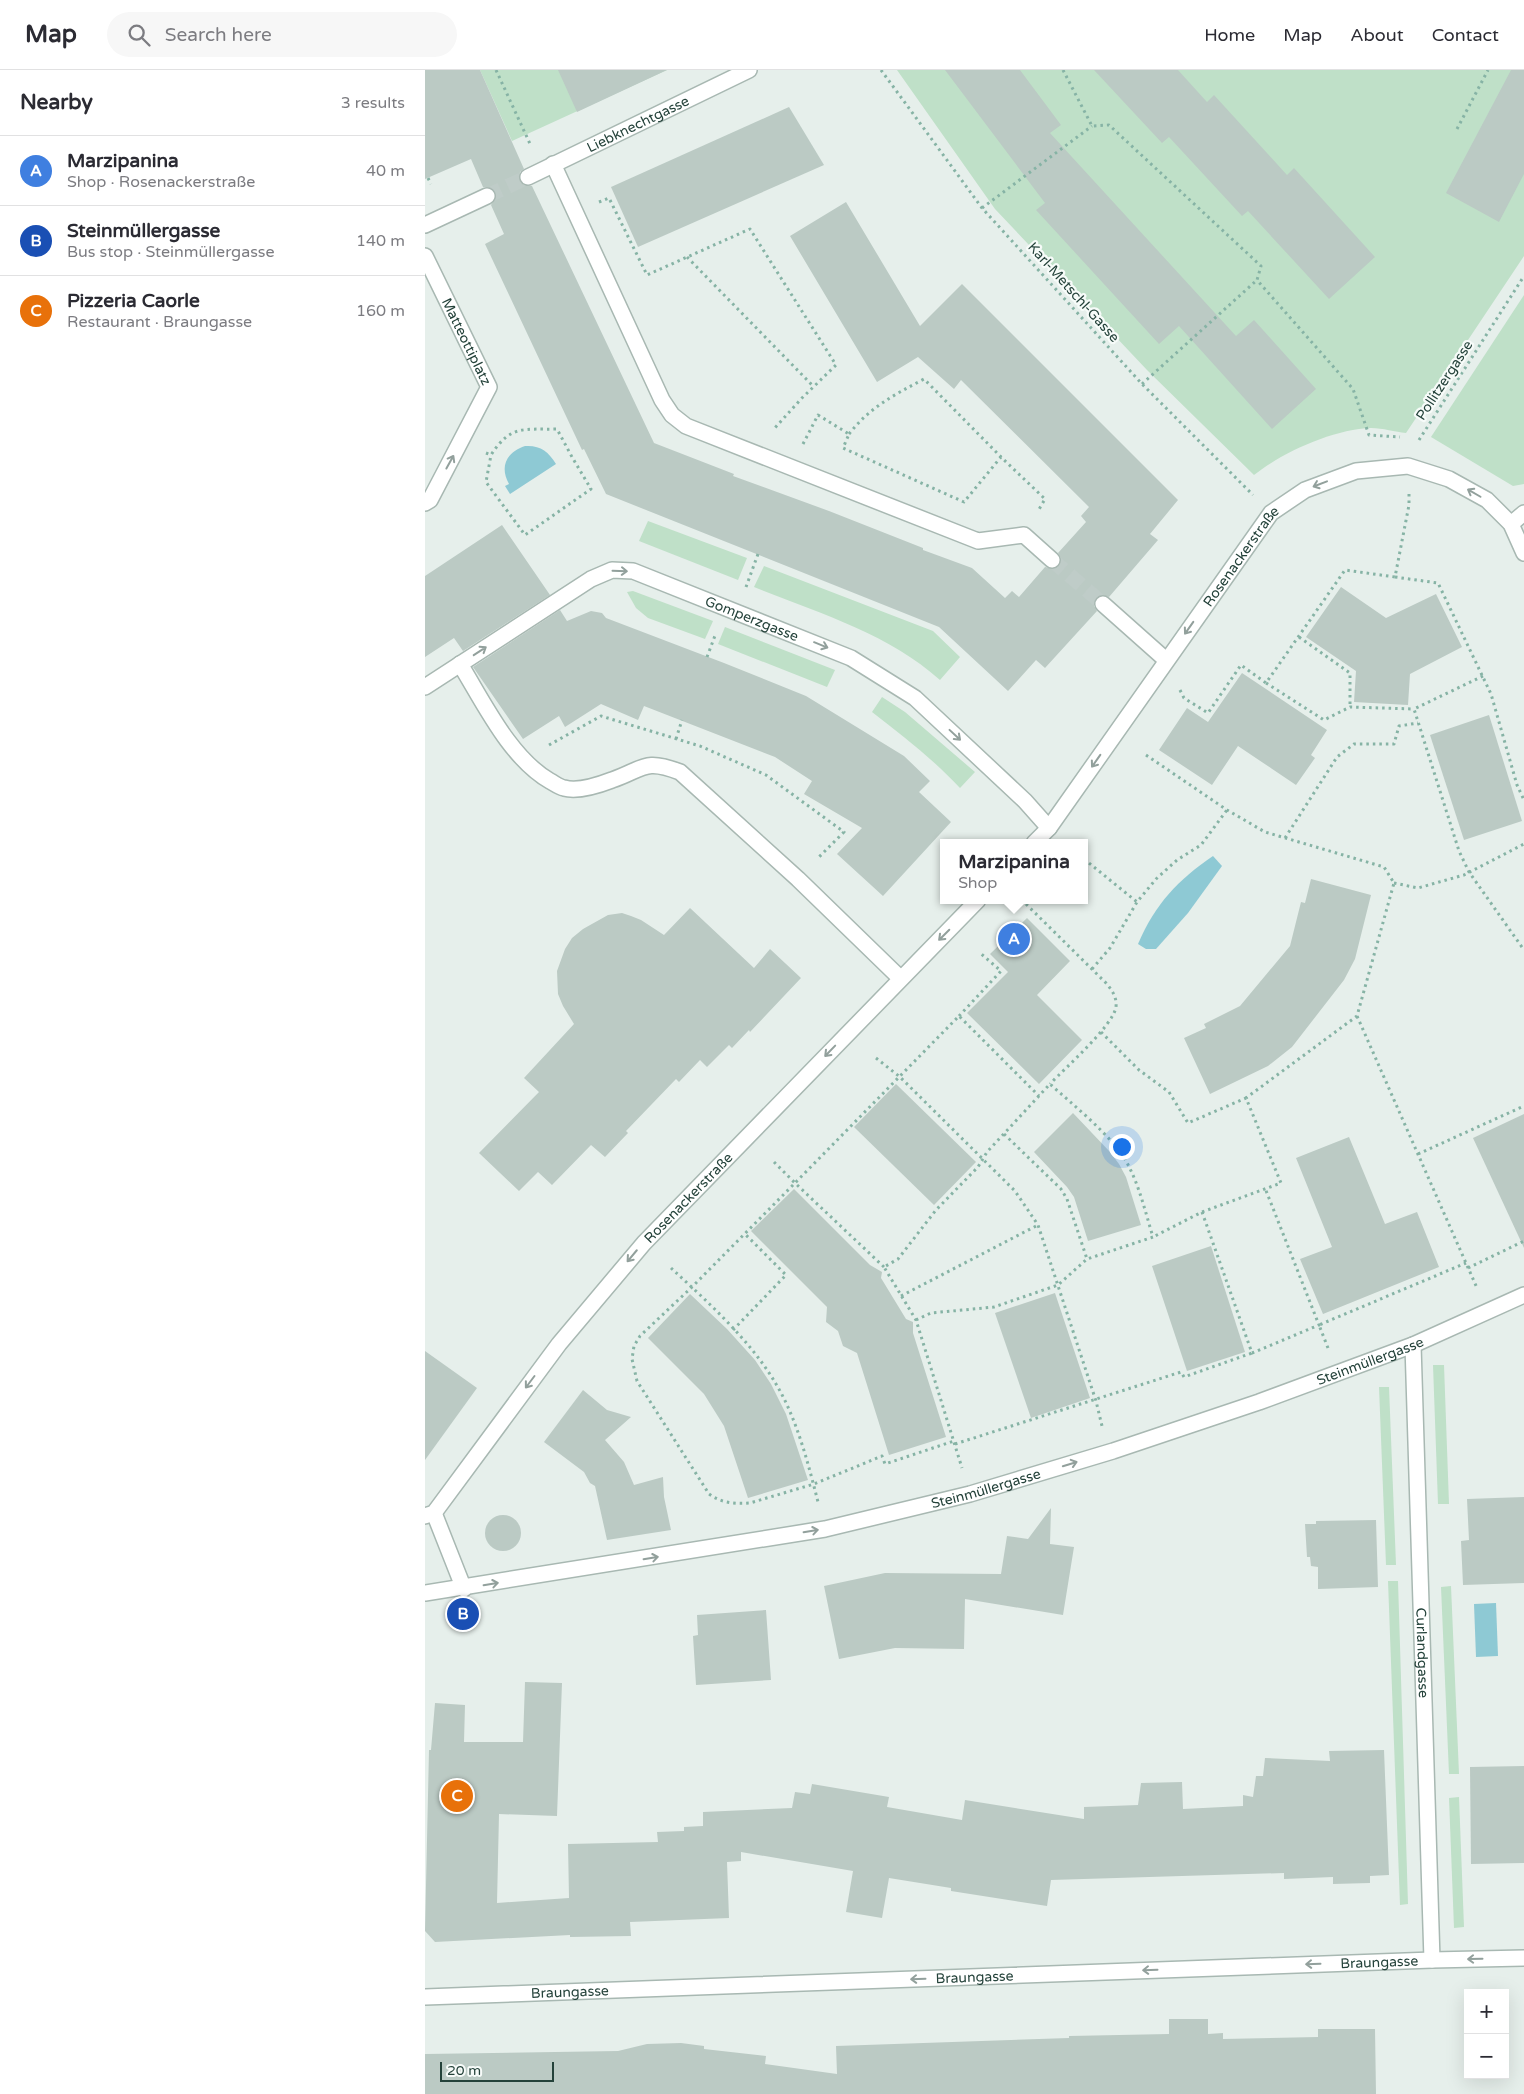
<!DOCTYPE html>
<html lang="en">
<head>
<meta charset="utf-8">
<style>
	:root { --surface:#fff; --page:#f7f7f7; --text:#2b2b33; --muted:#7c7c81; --line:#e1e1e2; --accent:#855347 }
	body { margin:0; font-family:"Varela Round",sans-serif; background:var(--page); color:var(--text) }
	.controls { position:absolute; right:15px; bottom:15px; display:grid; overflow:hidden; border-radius:0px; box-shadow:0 5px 20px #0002 }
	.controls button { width:45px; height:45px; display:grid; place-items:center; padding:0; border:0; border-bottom:1px solid var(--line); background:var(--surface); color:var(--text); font:25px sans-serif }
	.scale { position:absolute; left:15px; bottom:12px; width:114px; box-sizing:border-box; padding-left:5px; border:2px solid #24423a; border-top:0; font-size:14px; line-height:18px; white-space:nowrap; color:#24423a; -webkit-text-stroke:4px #f7fbf9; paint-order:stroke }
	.you { position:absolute; left:696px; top:1076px; width:18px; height:18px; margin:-12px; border:4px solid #fff; border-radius:50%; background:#1a73e8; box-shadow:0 0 0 8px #1a73e833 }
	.badge { display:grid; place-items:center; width:32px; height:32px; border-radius:50%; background:var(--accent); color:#fff; font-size:16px; font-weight:700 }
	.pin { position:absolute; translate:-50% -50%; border:2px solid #fff; box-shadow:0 1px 5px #0006 }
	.popup { position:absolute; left:515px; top:769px; width:148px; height:65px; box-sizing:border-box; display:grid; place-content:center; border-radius:0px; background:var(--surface); filter:drop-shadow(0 1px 4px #0005); font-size:16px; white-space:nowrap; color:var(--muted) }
	.popup b { font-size:19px; color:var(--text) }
	.popup::after { content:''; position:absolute; left:50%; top:100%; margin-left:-10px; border:10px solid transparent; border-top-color:var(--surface) }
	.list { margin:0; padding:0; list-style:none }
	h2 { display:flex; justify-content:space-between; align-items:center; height:65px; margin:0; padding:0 20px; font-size:21px }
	h2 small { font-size:16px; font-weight:400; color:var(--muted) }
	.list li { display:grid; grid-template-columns:32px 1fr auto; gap:15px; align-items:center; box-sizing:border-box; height:70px; padding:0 20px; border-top:1px solid var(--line) }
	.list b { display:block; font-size:19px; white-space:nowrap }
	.list p { margin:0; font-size:16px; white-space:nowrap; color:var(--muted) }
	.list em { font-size:16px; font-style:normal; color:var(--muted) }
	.icon { flex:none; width:28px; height:28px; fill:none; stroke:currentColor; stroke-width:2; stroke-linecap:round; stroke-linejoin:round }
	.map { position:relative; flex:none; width:1099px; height:2024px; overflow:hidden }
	header { display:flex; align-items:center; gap:30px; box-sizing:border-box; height:70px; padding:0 25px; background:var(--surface); border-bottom:1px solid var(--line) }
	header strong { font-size:24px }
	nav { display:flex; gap:28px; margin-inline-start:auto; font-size:18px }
	.search { width:350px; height:45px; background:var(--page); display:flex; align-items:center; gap:12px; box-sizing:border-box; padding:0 18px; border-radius:28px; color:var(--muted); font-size:19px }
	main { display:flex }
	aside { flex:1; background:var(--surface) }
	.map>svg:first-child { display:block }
	.green { fill:#bfe0c8 }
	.water { fill:#8ec9d4 }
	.building { fill:#bbcac4 }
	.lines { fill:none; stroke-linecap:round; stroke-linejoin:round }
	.minor-tunnel { stroke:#bfccc8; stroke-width:15; stroke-dasharray:15 8; stroke-linecap:butt }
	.minor-casing { stroke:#a8b8b2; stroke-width:18 }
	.path { stroke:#86b3a5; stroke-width:3; stroke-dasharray:2.5 4; stroke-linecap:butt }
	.minor { stroke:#fff; stroke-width:15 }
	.oneway { stroke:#92a09c }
	.labels { text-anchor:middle; stroke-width:4.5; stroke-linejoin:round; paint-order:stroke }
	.street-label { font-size:14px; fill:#24423a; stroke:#f7fbf9 }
</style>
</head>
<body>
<header>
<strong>Map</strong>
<div class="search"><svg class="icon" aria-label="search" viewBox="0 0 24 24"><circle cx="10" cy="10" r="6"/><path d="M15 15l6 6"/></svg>Search here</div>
<nav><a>Home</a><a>Map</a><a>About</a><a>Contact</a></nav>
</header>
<main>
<aside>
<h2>Nearby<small>3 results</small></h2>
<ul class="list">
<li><span class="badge" style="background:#3f7fe0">A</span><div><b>Marzipanina</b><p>Shop · Rosenackerstraße</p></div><em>40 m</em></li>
<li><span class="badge" style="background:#1a4fb4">B</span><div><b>Steinmüllergasse</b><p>Bus stop · Steinmüllergasse</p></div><em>140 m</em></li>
<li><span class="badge" style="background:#e8710a">C</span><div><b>Pizzeria Caorle</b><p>Restaurant · Braungasse</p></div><em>160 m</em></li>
</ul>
</aside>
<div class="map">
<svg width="1099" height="2024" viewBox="0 0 1099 2024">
	<rect width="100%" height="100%" fill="#e6efeb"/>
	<g class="green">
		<path d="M 55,0 L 242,0 L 87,71 Z"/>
		<path d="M 472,0 L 1099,0 L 1099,186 L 981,363 C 970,362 958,358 946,358 C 909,359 858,382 829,405 L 722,300 L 570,139 Z"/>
		<path d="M 1099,225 L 1099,414 L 1088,416 L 1006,367 Z"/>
		<path d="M 223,451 L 322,488 L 313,510 L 214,471 Z"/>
		<path d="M 339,496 L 508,561 L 535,587 L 515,610 C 463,563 393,543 329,517 Z"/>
		<path d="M 208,521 L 288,551 L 280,569 L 223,548 L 211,538 L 202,522 Z"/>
		<path d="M 300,557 L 410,600 L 402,617 L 293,574 Z"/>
		<path d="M 457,627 L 480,642 L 550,702 L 535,718 C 508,689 478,666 447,642 Z"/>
		<path d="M 1008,1295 L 1019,1295 L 1024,1434 L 1013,1434 Z"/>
		<path d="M 954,1317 L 964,1317 L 971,1495 L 961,1495 Z"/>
		<path d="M 963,1511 L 973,1511 L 983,1834 L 975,1835 Z"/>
		<path d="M 1026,1516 L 1034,1704 L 1024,1704 L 1016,1517 Z"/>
		<path d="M 1034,1727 L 1039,1857 L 1029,1858 L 1024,1728 Z"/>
	</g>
	<g class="water">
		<path d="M 100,376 C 115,375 123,381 131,394 L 85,424 L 80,416 L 84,414 C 74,396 82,382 100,376 Z"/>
		<path d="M 788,786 L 797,796 L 763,843 L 731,879 L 721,879 L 713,874 C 730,834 753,810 788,786 Z"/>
		<path d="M 1071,1533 L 1073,1586 L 1051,1587 L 1049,1534 Z"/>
	</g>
	<g class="building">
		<path d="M 0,0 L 55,0 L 99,99 L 95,102 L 94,111 L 98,115 L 107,116 L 229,373 L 309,404 L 308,406 L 404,441 L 498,478 L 498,480 L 547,498 L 580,528 L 587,521 L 594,527 L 620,497 L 629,499 L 634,496 L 636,488 L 633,483 L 661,452 L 656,446 L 664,437 L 536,310 L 529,319 L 493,287 L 452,312 L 365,166 L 421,132 L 495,256 L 537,214 L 753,430 L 725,464 L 733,470 L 684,527 L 676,525 L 671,528 L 669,536 L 672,541 L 620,598 L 611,590 L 583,621 L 514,557 L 181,424 L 159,379 L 157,380 L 60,174 L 79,164 L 66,135 L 71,127 L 70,122 L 63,117 L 58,117 L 46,89 L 0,109 Z"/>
		<path d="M 133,0 L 242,0 L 152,42 Z"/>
		<path d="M 520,0 L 595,0 L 636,55 L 625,63 L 811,266 L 829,250 L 891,319 L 847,359 L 754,256 L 734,274 L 611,140 L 620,133 Z"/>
		<path d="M 669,0 L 753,0 L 782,32 L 789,25 L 862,105 L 869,98 L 950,187 L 904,229 L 823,141 L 817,146 L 744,67 L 737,73 Z"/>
		<path d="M 1086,0 L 1099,0 L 1099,104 L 1074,152 L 1021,123 Z"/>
		<path d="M 364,37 L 399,95 L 213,177 L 186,117 Z"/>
		<path d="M 77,455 L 125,525 L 38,581 L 29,568 L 0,587 L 0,506 Z"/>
		<path d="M 916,517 L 961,548 L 1011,524 L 1037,577 L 985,604 L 983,635 L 929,632 L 931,601 L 881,567 Z"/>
		<path d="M 135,540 L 142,551 L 166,541 L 177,543 L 181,548 L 299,593 L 381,626 L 479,686 L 505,711 L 494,722 L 526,752 L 458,826 L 412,784 L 437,758 L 379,724 L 387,711 L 350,687 L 219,636 L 213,650 L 176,634 L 140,657 L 134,646 L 98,669 L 48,597 Z"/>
		<path d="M 817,603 L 902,660 L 886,685 L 890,688 L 871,715 L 813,676 L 787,715 L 734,680 L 762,638 L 783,652 Z"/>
		<path d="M 1064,645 L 1097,751 L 1039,770 L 1005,665 Z"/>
		<path d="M 886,809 L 946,825 L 930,889 L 919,910 L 867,977 L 843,996 L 785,1024 L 759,968 L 781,958 L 779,954 L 815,936 L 865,876 L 876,832 L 880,833 Z"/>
		<path d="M 265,838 L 329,898 L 345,879 L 376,908 L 325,962 L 324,960 L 307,978 L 304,975 L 282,997 L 275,990 L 254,1012 L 251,1009 L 201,1061 L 203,1063 L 180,1087 L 166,1075 L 127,1115 L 113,1102 L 94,1121 L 54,1083 L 114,1022 L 99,1008 L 149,954 L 138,936 L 133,924 L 132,901 L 140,879 L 147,868 L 158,859 L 183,845 L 197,843 L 206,846 L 216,850 L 239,865 Z"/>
		<path d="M 602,848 L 645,891 L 612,925 L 657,970 L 614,1014 L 542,943 L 583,902 L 565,884 Z"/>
		<path d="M 471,1014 L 551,1092 L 509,1135 L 429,1057 Z"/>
		<path d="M 648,1043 L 685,1082 L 694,1094 L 701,1107 L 716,1155 L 663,1171 L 649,1127 L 642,1117 L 609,1082 Z"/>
		<path d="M 1099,1044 L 1099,1178 L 1048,1068 Z"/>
		<path d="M 924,1067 L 960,1154 L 992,1142 L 1014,1197 L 898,1244 L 875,1189 L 907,1177 L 871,1088 Z"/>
		<path d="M 369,1119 L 445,1195 L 457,1202 L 456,1208 L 481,1249 L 488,1252 L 488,1263 L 521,1367 L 464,1385 L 432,1283 L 418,1276 L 413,1261 L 401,1252 L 402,1237 L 326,1161 Z"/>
		<path d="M 786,1176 L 820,1282 L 762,1301 L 727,1196 Z"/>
		<path d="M 630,1223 L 665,1328 L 606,1348 L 570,1243 Z"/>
		<path d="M 265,1224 L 302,1259 L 330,1290 L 346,1314 L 361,1344 L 383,1410 L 323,1428 L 299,1356 L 279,1324 L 223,1268 Z"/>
		<path d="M 0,1281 L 52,1318 L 0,1390 Z"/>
		<path d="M 158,1320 L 182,1340 L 206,1347 L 180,1370 L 199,1392 L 209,1415 L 238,1407 L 239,1427 L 246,1460 L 182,1470 L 170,1416 L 165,1413 L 159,1402 L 119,1372 Z"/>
		<path d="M 1099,1427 L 1099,1513 L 1038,1515 L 1036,1471 L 1044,1470 L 1042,1429 Z"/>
		<path d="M 626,1438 L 625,1474 L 649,1477 L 638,1545 L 540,1529 L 539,1579 L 470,1578 L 414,1589 L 399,1516 L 460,1503 L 576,1504 L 582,1466 L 603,1469 Z"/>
		<circle cx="78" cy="1463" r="18"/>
		<path d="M 951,1450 L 953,1517 L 893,1519 L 893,1497 L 886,1496 L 885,1487 L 882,1487 L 880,1454 L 891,1454 L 891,1451 Z"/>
		<path d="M 341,1540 L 346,1610 L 271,1615 L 268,1566 L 273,1565 L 272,1545 Z"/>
		<path d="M 100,1612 L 137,1613 L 132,1746 L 74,1744 L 72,1833 L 144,1828 L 143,1774 L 233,1772 L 232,1762 L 259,1761 L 259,1757 L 278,1756 L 278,1742 L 367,1738 L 370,1722 L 385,1724 L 387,1714 L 464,1727 L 462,1737 L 537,1750 L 540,1730 L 659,1749 L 659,1737 L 713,1735 L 716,1713 L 757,1712 L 758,1739 L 818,1736 L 818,1725 L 828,1727 L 831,1706 L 838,1706 L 840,1688 L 905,1691 L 904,1681 L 959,1680 L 964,1805 L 945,1806 L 945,1813 L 908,1814 L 908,1807 L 859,1809 L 859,1803 L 626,1810 L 622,1836 L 526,1821 L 526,1818 L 464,1808 L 457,1848 L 421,1842 L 428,1801 L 316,1782 L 316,1791 L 302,1792 L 304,1848 L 205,1852 L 206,1866 L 145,1867 L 145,1865 L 10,1872 L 0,1861 L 4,1680 L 6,1680 L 10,1633 L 40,1635 L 39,1672 L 98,1672 Z"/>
		<path d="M 1099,1696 L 1099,1793 L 1046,1794 L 1045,1697 Z"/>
		<path d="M 744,1949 L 783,1949 L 783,1964 L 798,1963 L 798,1969 L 893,1967 L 893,1959 L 950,1959 L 951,2024 L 0,2024 L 0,1984 L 193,1981 L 222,1974 L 256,1973 L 279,1976 L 279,1979 L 341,1986 L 340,1994 L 412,2004 L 411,1976 L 644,1968 L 644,1966 L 744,1964 Z"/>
	</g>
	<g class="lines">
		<g class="minor-tunnel">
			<path d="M 62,126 L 103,107"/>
			<path d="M 627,490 L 678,534"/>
		</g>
		<defs>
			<g id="minor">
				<path d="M 128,94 L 237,330 L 247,345 L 261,356 L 553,471 L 599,465 L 627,490"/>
				<path id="s1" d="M 103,107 L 324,0"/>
				<path d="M 0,155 L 62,126"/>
				<path id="s2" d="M 0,186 L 64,317 L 5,430 L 0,433"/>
				<path d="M 1086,454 L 1099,443"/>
				<path d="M 678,534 L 741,590"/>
				<path d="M 35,594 C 59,633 85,688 125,711 C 129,713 134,717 139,718 C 153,722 174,715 187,710 C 219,699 219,688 255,702 L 373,809 L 475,908"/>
				<path id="s3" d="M 0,617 L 166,509 L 187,500 L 208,501 L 426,588 L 490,628 L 600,731 L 624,758"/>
				<path id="s4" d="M 609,773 L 624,758 L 846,443 L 880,420 L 931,401 L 983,396 L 1024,409 L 1062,430 L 1086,454 L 1099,483"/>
				<path id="s5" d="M 988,1275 L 1007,1890"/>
				<path d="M 9,1443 L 39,1519"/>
				<path id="s6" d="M 0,1446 L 9,1443 L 134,1274 L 219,1173 L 553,830"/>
				<path id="s7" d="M 0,1523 L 400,1459 L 545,1424 L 688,1381 L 834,1332 L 988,1275 L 1099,1225"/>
				<path id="s8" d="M 0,1927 L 1007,1890 L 1099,1888"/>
			</g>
		</defs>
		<use href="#minor" class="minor-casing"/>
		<g class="path">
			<path d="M 71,0 L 106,76"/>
			<path d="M 456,0 L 557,138 L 717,314 L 828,425"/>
			<path d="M 638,0 L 667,56 L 684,55 L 836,196 L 832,210 L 928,319 L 944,365 L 975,367"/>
			<path d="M 1032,59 L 1063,0"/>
			<path d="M 3,108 L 6,114"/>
			<path d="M 174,132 L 184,128 L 222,205 L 325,159 L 411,295 L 377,328 L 348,360"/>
			<path d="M 557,138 L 667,56"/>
			<path d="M 262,187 L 388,316"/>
			<path d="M 717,314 L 832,210"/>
			<path d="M 424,364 C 445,337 469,325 499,309 L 576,387"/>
			<path d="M 994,370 L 1099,206"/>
			<path d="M 378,374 L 393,345 L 424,364 L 418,378 L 539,432 L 576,387 L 620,429 L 613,441"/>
			<path d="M 61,383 L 66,385 C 86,354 99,360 132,359 L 147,387 L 166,419 L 100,465 L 61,412 L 66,385"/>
			<path d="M 970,507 L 1013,513 L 1066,624 L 1092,715 L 1099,730"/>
			<path d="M 321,517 L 333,484"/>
			<path d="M 874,567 L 925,603 L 925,637"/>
			<path d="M 282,587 L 291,563"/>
			<path d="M 1058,606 L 989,639 L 1034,781 L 1044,802 L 1099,880"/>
			<path d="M 841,613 L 899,650 L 925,637 L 989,639"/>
			<path d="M 755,620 L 759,628 L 783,643 L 816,595 L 841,613 L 920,500 L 970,507 L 984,435 L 984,424"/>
			<path d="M 251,669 L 257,650"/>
			<path d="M 124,675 L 176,646 L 275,676 L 341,705 L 419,762 L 392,789"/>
			<path d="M 721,685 L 802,740 L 840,762 L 959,797 L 969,813 L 932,946 L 821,1028"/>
			<path d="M 860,768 L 912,687 L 929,674 L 969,674 L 974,656 L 993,653"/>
			<path d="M 659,789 L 712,832"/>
			<path d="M 969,813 L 993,818 L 1039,805 L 1099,774"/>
			<path d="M 601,834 L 681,913 C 687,920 692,927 691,937 C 688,956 640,998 625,1014"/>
			<path d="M 667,899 L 685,878 L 712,832 L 731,809 L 752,790 L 776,775 L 802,740"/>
			<path d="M 534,946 L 576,901 L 554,882"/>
			<path d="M 932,946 L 1052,1218"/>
			<path d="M 676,962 L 714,1000 L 744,1022 L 763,1053 L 821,1028 L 856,1113 L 777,1142 L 728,1167"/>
			<path d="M 451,988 L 475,1007 L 590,1121 L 613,1155 L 671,1331 L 677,1356"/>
			<path d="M 579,1064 L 636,1119 L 642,1129 L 662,1189"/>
			<path d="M 993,1084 L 1099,1036"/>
			<path d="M 349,1092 L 370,1113 L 267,1217 L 215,1266 L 209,1276 L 207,1289 L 212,1311 L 284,1424 C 296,1433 310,1434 325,1433 L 389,1414 L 457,1386 L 460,1394 L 529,1371"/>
			<path d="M 777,1142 L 827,1283 L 894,1255 L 840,1118"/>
			<path d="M 459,1197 L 370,1113 L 534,946 L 614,1026"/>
			<path d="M 246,1198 C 283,1232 326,1271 351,1314 C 372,1349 383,1393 393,1432"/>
			<path d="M 1043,1198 L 1099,1171"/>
			<path d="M 476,1226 L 613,1155"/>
			<path d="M 491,1250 L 506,1243 L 569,1237 L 633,1215 L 662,1189 L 728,1167 C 720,1141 714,1114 701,1091 C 687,1066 647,1034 625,1014 L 562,1082 L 553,1097 L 511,1140 L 473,1189 L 459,1197 L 491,1250 L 537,1398"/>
			<path d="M 308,1260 L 361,1205 L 319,1163"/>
			<path d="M 903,1278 L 894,1255 L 1041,1193"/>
			<path d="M 530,1374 L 756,1302 L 759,1307 L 827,1283"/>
		</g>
		<use href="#minor" class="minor"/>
	</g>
	<defs><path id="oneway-shaft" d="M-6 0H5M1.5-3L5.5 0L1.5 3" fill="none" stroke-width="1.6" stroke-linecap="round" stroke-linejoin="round" transform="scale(1.25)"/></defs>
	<g class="oneway">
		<use href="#oneway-shaft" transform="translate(25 392) rotate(-61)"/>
		<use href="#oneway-shaft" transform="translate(895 414) rotate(159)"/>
		<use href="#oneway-shaft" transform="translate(1049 423) rotate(-150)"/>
		<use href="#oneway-shaft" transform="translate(195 501) rotate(2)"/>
		<use href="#oneway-shaft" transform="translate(764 558) rotate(125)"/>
		<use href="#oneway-shaft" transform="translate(396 575) rotate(22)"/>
		<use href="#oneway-shaft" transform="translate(55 581) rotate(-33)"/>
		<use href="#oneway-shaft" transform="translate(530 665) rotate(43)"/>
		<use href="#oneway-shaft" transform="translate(671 691) rotate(125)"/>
		<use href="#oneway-shaft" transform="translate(519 865) rotate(135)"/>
		<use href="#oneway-shaft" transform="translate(405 981) rotate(134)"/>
		<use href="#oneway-shaft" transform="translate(207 1186) rotate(130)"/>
		<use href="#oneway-shaft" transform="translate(105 1312) rotate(127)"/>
		<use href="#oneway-shaft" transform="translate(645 1394) rotate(-17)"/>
		<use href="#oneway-shaft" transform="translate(386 1461) rotate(-9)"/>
		<use href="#oneway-shaft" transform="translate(226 1488) rotate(-9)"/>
		<use href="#oneway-shaft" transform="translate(66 1514) rotate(-9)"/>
		<use href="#oneway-shaft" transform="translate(1050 1889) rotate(179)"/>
		<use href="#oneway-shaft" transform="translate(888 1894) rotate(178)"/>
		<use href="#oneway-shaft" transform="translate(725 1900) rotate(178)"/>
		<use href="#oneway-shaft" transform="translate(493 1909) rotate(178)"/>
	</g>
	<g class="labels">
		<g class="street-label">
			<text dy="5" stroke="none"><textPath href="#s1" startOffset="122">Liebknechtgasse</textPath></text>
			<text transform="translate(649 222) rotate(48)" y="5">Karl-Metschl-Gasse</text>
			<text dy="5" stroke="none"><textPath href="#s2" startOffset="95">Matteottiplatz</textPath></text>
			<text transform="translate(1019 310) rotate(-57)" y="5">Pollitzergasse</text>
			<text dy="5" stroke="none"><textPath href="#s4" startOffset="354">Rosenackerstraße</textPath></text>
			<text dy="5" stroke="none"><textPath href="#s3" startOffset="370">Gomperzgasse</textPath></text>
			<text dy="5" stroke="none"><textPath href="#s6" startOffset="415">Rosenackerstraße</textPath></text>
			<text dy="5" stroke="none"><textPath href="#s7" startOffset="976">Steinmüllergasse</textPath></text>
			<text dy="5" stroke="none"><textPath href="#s7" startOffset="571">Steinmüllergasse</textPath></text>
			<text dy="5" stroke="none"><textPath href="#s5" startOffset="308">Curlandgasse</textPath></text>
			<text dy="5" stroke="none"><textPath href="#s8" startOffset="955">Braungasse</textPath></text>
			<text dy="5" stroke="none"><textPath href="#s8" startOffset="550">Braungasse</textPath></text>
			<text dy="5" stroke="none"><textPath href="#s8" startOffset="145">Braungasse</textPath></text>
		</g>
	</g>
</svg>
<div class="controls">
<button>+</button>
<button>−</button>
</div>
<div class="scale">20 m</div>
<div class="you"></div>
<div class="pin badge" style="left:589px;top:869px;background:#3f7fe0">A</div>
<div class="popup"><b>Marzipanina</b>Shop</div>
<div class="pin badge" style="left:38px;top:1544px;background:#1a4fb4">B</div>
<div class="pin badge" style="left:32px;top:1726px;background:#e8710a">C</div>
</div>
</main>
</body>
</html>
